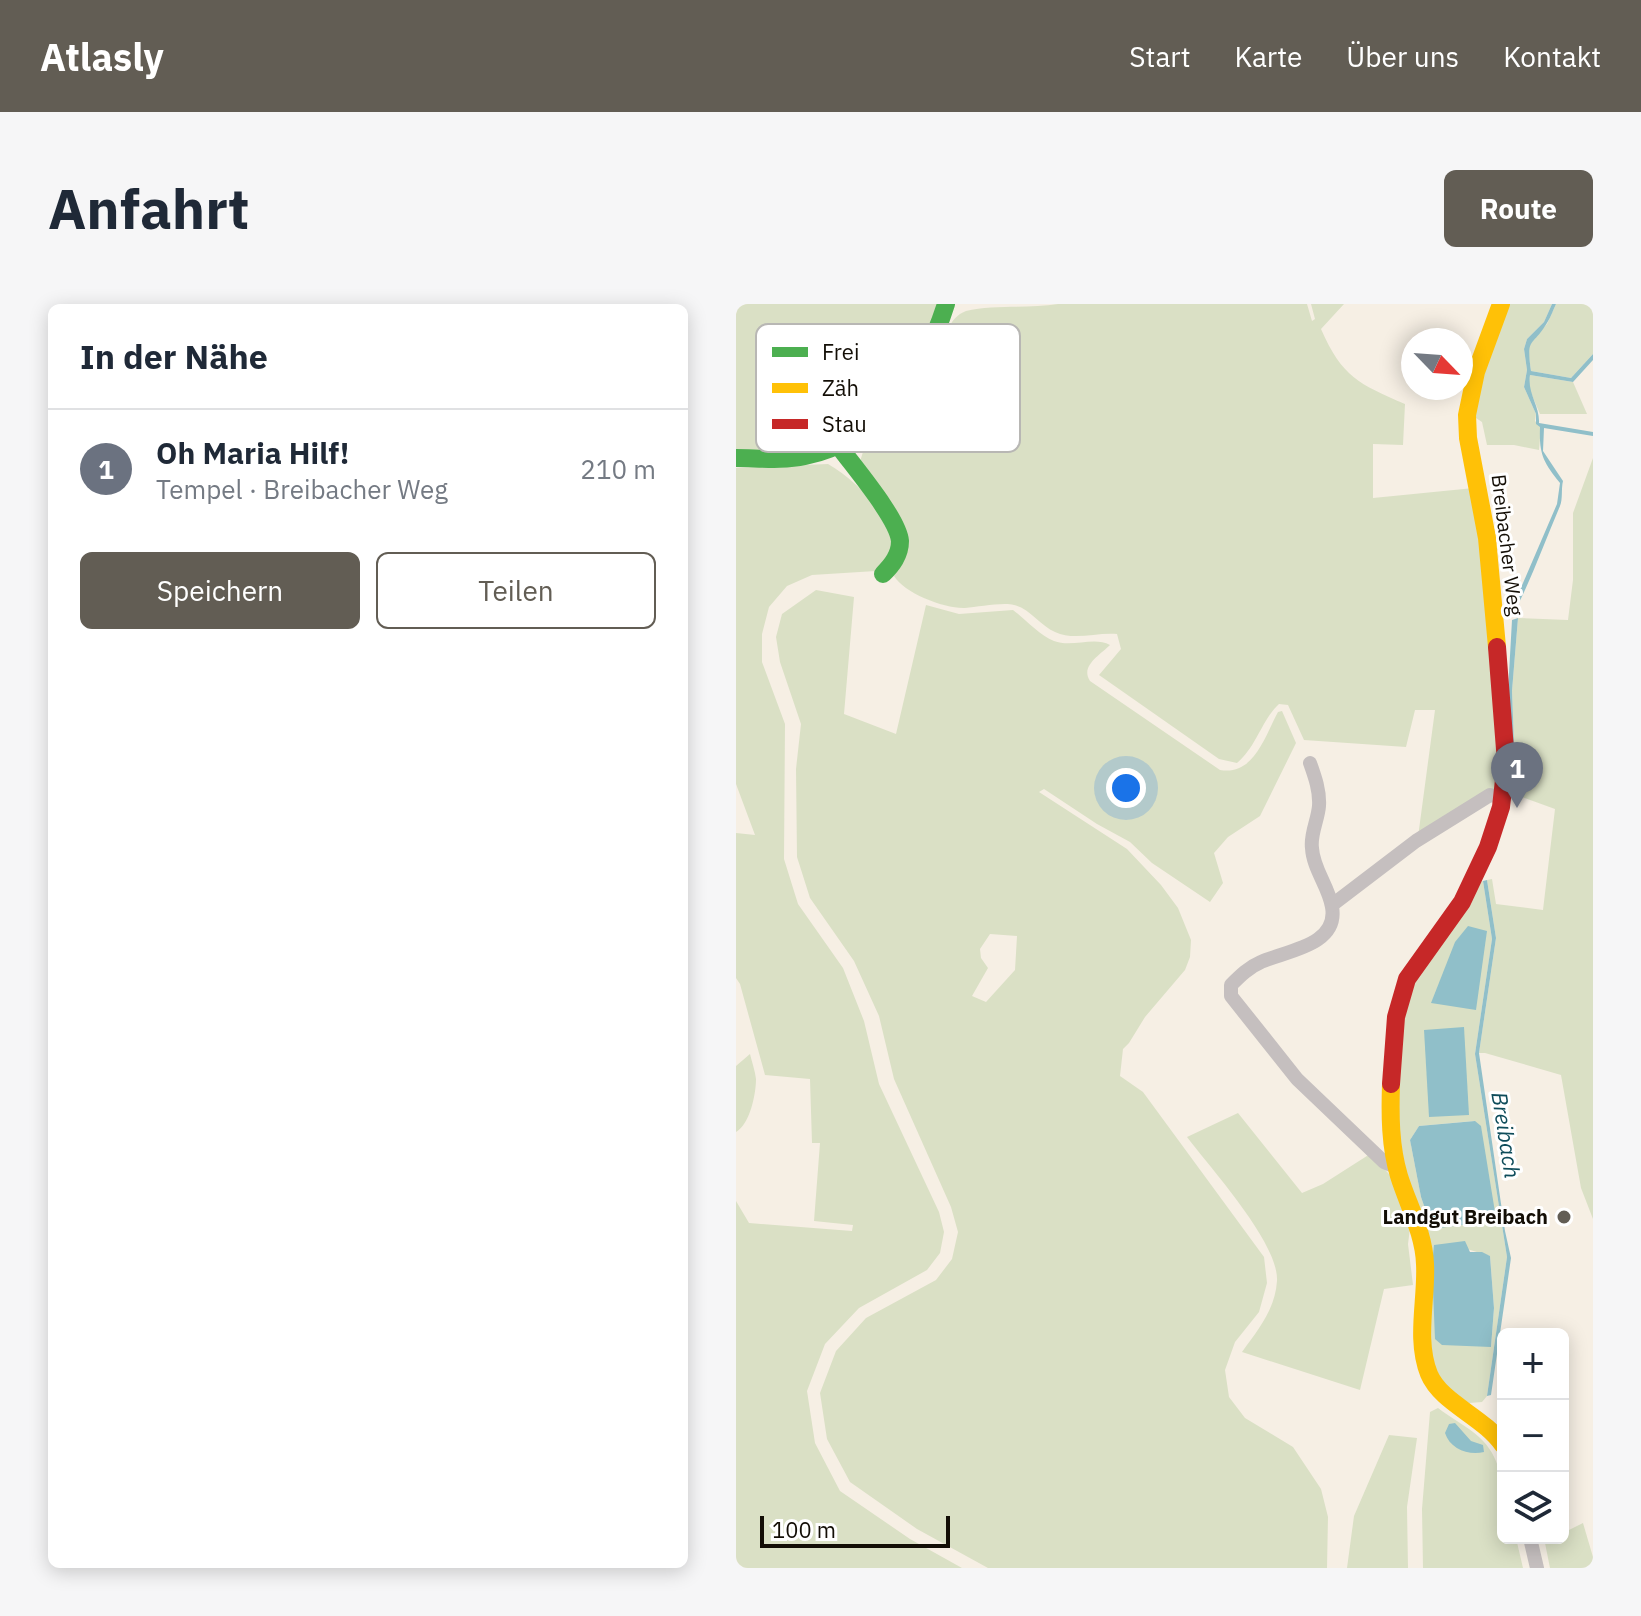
<!DOCTYPE html>
<html lang="de">
<head>
<meta charset="utf-8">
<style>
	:root { --surface:#fff; --page:#f6f6f7; --text:#1f2937; --muted:#747a83; --line:#e0e1e3; --accent:#625d54 }
	body { margin:0; font-family:"IBM Plex Sans",sans-serif; background:var(--page); color:var(--text) }
	.controls { position:absolute; right:24px; bottom:24px; display:grid; overflow:hidden; border-radius:12px; box-shadow:0 4px 20px #0003 }
	.controls button { width:72px; height:72px; display:grid; place-items:center; padding:0; border:0; border-bottom:2px solid var(--line); background:var(--surface); color:var(--text); font:40px sans-serif }
	.compass { position:absolute; left:665px; top:24px; width:72px; height:72px; border-radius:50%; background:var(--surface); box-shadow:0 4px 20px #0003; rotate:115deg }
	.scale { position:absolute; left:24px; bottom:20px; width:190px; box-sizing:border-box; padding-left:8px; border:4px solid #130e06; border-top:0; font-size:22px; line-height:28px; white-space:nowrap; color:#130e06; -webkit-text-stroke:6px #fff; paint-order:stroke }
	.you { position:absolute; left:390px; top:484px; width:28px; height:28px; margin:-20px; border:6px solid #fff; border-radius:50%; background:#1a73e8; box-shadow:0 0 0 12px #1a73e833 }
	.badge { display:grid; place-items:center; width:52px; height:52px; border-radius:50%; background:var(--accent); color:#fff; font-size:26px; font-weight:700 }
	.pin { position:absolute; translate:-50% -66px; filter:drop-shadow(0 2px 4px #0008) }
	.pin::after { content:''; position:absolute; top:42px; width:28px; height:24px; background:inherit; clip-path:polygon(0 0,100% 0,50% 100%) }
	.list { margin:0; padding:0; list-style:none }
	h2 { display:flex; justify-content:space-between; align-items:center; height:104px; margin:0; padding:0 32px; font-size:34px }
	h2 small { font-size:26px; font-weight:400; color:var(--muted) }
	.list li { display:grid; grid-template-columns:52px 1fr auto; gap:24px; align-items:center; box-sizing:border-box; height:120px; padding:0 32px; border-top:2px solid var(--line) }
	.list b { display:block; font-size:30px; white-space:nowrap }
	.list p { margin:0; font-size:26px; white-space:nowrap; color:var(--muted) }
	.list em { font-size:26px; font-style:normal; color:var(--muted) }
	.actions { display:flex; gap:16px; padding:24px 32px }
	.actions a { flex:1; padding:18px 0; border:2px solid var(--accent); border-radius:12px; text-align:center; font-size:28px; color:var(--accent) }
	.actions .main { background:var(--accent); color:#fff }
	.icon { flex:none; width:44px; height:44px; fill:none; stroke:currentColor; stroke-width:2; stroke-linecap:round; stroke-linejoin:round }
	.map { position:relative; flex:none; width:857px; height:1264px; overflow:hidden; border-radius:12px }
	header { display:flex; align-items:center; gap:48px; box-sizing:border-box; height:112px; padding:0 40px; background:var(--accent); color:#fff }
	header strong { font-size:38px }
	nav { display:flex; gap:44px; margin-inline-start:auto; font-size:28px }
	.intro { display:flex; align-items:center; justify-content:space-between; box-sizing:border-box; height:192px; padding:0 48px }
	h1 { margin:0; font-size:56px }
	.button { padding:20px 36px; border-radius:12px; background:var(--accent); color:#fff; font-size:28px; font-weight:700 }
	main { display:flex; gap:48px; padding:0 48px }
	aside { flex:1; background:var(--surface); border-radius:12px; box-shadow:0 4px 20px #0003 }
	.map>svg:first-child { display:block }
	.green { fill:#dae0c5; fill-rule:evenodd }
	.water { fill:#90bfc9 }
	.lines { fill:none; stroke-linecap:round; stroke-linejoin:round }
	.street { stroke:#c5bfbf; stroke-width:14 }
	.fast { stroke:#4caf50; stroke-width:18 }
	.slow { stroke:#ffc107; stroke-width:18 }
	.jam { stroke:#c62828; stroke-width:18 }
	.poi-dot { fill:#625d54; stroke:#fff; stroke-width:3 }
	.labels { text-anchor:middle; stroke-width:6; stroke-linejoin:round; paint-order:stroke }
	.street-label { font-size:20px; fill:#130e06; stroke:#fff }
	.poi-label { font-size:20px; font-weight:bold; fill:#130e06; stroke:#fff; text-anchor:end }
	.water-label { font-size:22px; font-style:italic; fill:#0e4c5a; stroke:#fff }
	.key { fill:#fff; stroke:#b8b7b4; stroke-width:2 }
	.key-label { font-size:22px; fill:#130e06 }
</style>
</head>
<body>
<header>
<strong>Atlasly</strong>
<nav><a>Start</a><a>Karte</a><a>Über uns</a><a>Kontakt</a></nav>
</header>
<div class="intro"><h1>Anfahrt</h1><a class="button">Route</a></div>
<main>
<aside>
<h2>In der Nähe<small></small></h2>
<ul class="list">
<li><span class="badge" style="background:#6b7280">1</span><div><b>Oh Maria Hilf!</b><p>Tempel · Breibacher Weg</p></div><em>210 m</em></li>
</ul>
<div class="actions"><a class="main">Speichern</a><a>Teilen</a></div>
</aside>
<div class="map">
<svg width="857" height="1264" viewBox="0 0 857 1264">
	<rect width="100%" height="100%" fill="#f6efe4"/>
	<g class="green">
		<path d="M 0,0 L 202,0 L 183,55 L 146,100 L 131,112 L 97,132 L 55,146 L 0,148 Z"/>
		<path d="M 322,0 L 571,0 L 576,17 L 579,15 L 575,0 L 608,0 L 585,25 C 606,73 623,80 669,100 L 667,141 L 637,140 L 637,194 L 738,184 L 744,214 L 763,478 L 759,484 L 682,533 L 699,406 L 679,406 L 670,443 L 568,436 L 552,401 L 543,400 C 525,417 521,442 501,459 L 483,455 L 363,371 L 385,345 L 381,330 C 361,328 338,337 319,328 C 305,322 293,304 278,301 C 267,298 242,303 229,304 C 209,305 168,289 158,272 L 169,248 L 124,160 C 129,125 162,111 182,84 C 190,73 198,58 204,46 C 211,31 212,14 230,7 C 258,0 294,5 322,0 Z"/>
		<path d="M 772,0 L 816,0 L 808,18 L 791,35 L 788,45 L 791,66 L 788,83 L 800,110 L 799,117 L 805,123 L 803,146 L 778,141 L 751,141 L 746,118 L 737,112 L 741,85 Z"/>
		<path d="M 820,0 L 857,0 L 857,50 L 835,74 L 795,67 L 792,46 L 794,37 L 811,20 Z"/>
		<path d="M 794,71 L 837,78 L 851,110 L 804,110 L 792,82 Z"/>
		<path d="M 857,154 L 857,915 L 845,884 L 825,771 L 749,749 L 743,749 L 760,634 L 751,576 L 756,575 L 760,600 L 807,606 L 819,505 L 780,491 L 776,387 L 782,314 L 832,316 L 837,276 L 837,209 Z"/>
		<path d="M 92,160 C 121,177 151,208 160,241 L 140,267 L 76,271 L 51,282 L 33,303 L 26,330 L 26,358 L 49,420 L 48,555 L 62,600 L 107,664 L 128,717 L 143,780 L 203,908 L 208,928 L 204,949 L 191,966 L 123,1004 L 89,1040 L 71,1087 L 79,1139 L 104,1187 L 174,1235 L 226,1264 L 0,1264 L 0,897 L 13,919 L 116,927 L 117,921 L 78,917 L 84,839 L 76,839 L 74,775 L 29,771 L 4,680 L 0,674 L 0,529 L 19,531 L 0,480 L 0,164 Z"/>
		<path d="M 80,286 L 118,293 L 108,410 L 160,430 L 190,301 L 223,310 L 277,306 C 289,315 304,332 318,337 C 336,344 358,332 374,341 C 364,351 344,362 354,377 L 484,466 C 518,472 529,432 542,408 L 546,407 L 560,439 L 524,512 L 492,533 L 478,549 L 487,579 L 474,598 L 416,559 L 394,538 L 361,520 L 308,485 L 303,488 L 391,545 L 425,581 L 442,604 L 455,636 L 454,653 L 449,666 L 409,713 L 393,739 L 387,745 L 384,772 L 407,788 L 528,953 L 531,979 L 523,1008 L 499,1038 L 489,1066 L 493,1093 L 509,1114 L 557,1143 L 585,1185 L 592,1213 L 591,1264 L 252,1264 L 181,1225 L 114,1178 L 91,1135 L 84,1089 L 100,1047 L 130,1014 L 200,976 L 216,955 L 222,928 L 215,903 L 158,775 L 143,712 L 118,657 L 74,594 L 61,553 L 60,465 L 65,420 L 44,358 L 40,333 L 46,310 ZM 254,630 L 281,632 L 279,666 L 250,698 L 236,692 L 252,664 L 245,654 L 244,645 Z"/>
		<path d="M 747,577 L 756,635 L 739,750 L 771,953 L 751,1092 L 746,1098 L 733,1099 L 707,1081 L 693,1048 L 694,962 L 663,848 L 663,747 L 671,688 L 741,580 ZM 738,817 L 696,925 L 685,893 L 674,836 L 683,822 ZM 731,945 L 754,952 L 758,1004 L 755,1043 Z"/>
		<path d="M 14,750 C 16,758 19,767 20,775 C 20,790 14,820 0,828 L 0,762 Z"/>
		<path d="M 502,809 L 566,889 L 587,880 L 634,850 L 654,871 L 675,916 L 672,940 L 677,981 L 648,985 L 624,1086 L 506,1048 C 522,1026 539,1006 541,977 C 543,939 475,865 451,833 Z"/>
		<path d="M 702,1104 C 715,1114 731,1122 743,1133 C 772,1159 767,1199 767,1234 L 780,1234 L 787,1264 L 687,1264 L 686,1205 L 694,1108 Z"/>
		<path d="M 653,1131 L 681,1134 L 671,1203 L 672,1264 L 611,1264 L 618,1212 Z"/>
		<path d="M 847,1219 L 857,1253 L 857,1264 L 814,1264 L 808,1234 L 827,1234 L 827,1229 Z"/>
	</g>
	<g class="water">
		<path d="M 816,0 L 820,0 C 817,6 815,13 811,19 C 796,44 790,32 795,67 L 835,74 L 857,50 L 857,56 L 837,78 L 794,71 C 791,89 804,102 803,119 L 857,128 L 857,132 L 808,124 L 807,147 L 827,177 C 825,185 827,195 824,202 C 810,235 798,268 782,301 L 778,300 L 821,200 L 824,179 C 807,158 803,150 804,123 L 800,120 L 800,110 L 788,83 L 791,66 L 788,45 L 791,35 L 808,18 Z"/>
		<path d="M 782,314 L 776,387 L 780,491 L 774,491 L 772,387 L 776,316 Z"/>
		<path d="M 751,576 L 760,634 L 743,749 L 769,927 L 775,954 L 755,1091 L 751,1092 L 771,953 L 739,750 L 756,635 L 747,577 Z"/>
		<path d="M 732,622 L 751,627 L 740,706 L 695,699 L 719,638 Z"/>
		<path d="M 728,723 L 733,811 L 693,813 L 688,726 Z"/>
		<path d="M 739,817 L 745,822 L 759,908 L 756,917 L 696,925 L 685,893 L 674,836 L 683,822 Z"/>
		<path d="M 729,937 L 734,948 L 746,948 L 754,952 L 758,1004 L 755,1043 L 706,1041 L 699,1035 L 696,962 L 698,941 Z"/>
		<path d="M 719,1119 L 735,1137 L 747,1141 L 748,1148 C 733,1152 714,1145 709,1129 L 713,1120 Z"/>
	</g>
	<g class="lines">
		<g class="street">
			<path d="M 574,459 C 579,473 584,487 583,502 C 582,516 574,530 576,544 C 577,565 593,583 596,603 C 603,642 549,647 525,658 C 513,663 504,672 495,681 L 495,692 L 561,775 L 648,858 L 660,863"/>
			<path d="M 596,601 L 680,537 L 754,491 L 768,494"/>
			<path d="M 794,1234 L 801,1264"/>
		</g>
		<g class="fast">
			<path d="M 102,141 C 117,162 162,214 164,237 C 164,251 156,261 147,270"/>
			<path d="M 0,154 C 22,154 46,157 69,152 C 145,136 188,69 210,0"/>
		</g>
		<g class="slow">
			<path d="M 761,343 L 751,234 L 732,134 L 731,111 L 740,68 L 765,0"/>
			<path d="M 655,780 C 654,810 654,842 663,872 C 672,901 688,929 689,960 C 691,995 679,1035 693,1070 C 705,1099 748,1113 767,1141"/>
		</g>
		<path class="jam" d="M 655,780 L 660,713 L 671,675 L 726,598 L 752,543 L 765,503 L 770,458 L 761,343"/>
	</g>
	<circle class="poi-dot" cx="828" cy="913" r="8"/>
	<g class="labels">
		<g class="street-label">
			<text transform="translate(771 241) rotate(83)" y="7">Breibacher Weg</text>
		</g>
		<g class="poi-label">
			<text x="812" y="920">Landgut Breibach</text>
		</g>
		<g class="water-label">
			<text transform="translate(770 831) rotate(81)" y="8">Breibach</text>
		</g>
	</g>
	<rect x="20" y="20" width="264" height="128" rx="12" class="key"/>
	<rect x="36" y="43" width="36" height="10" fill="#4caf50"/>
	<rect x="36" y="79" width="36" height="10" fill="#ffc107"/>
	<rect x="36" y="115" width="36" height="10" fill="#c62828"/>
	<g class="key-label">
		<text x="86" y="56">Frei</text>
		<text x="86" y="92">Zäh</text>
		<text x="86" y="128">Stau</text>
	</g>
</svg>
<div class="controls">
<button>+</button>
<button>−</button>
<button><svg class="icon" aria-label="layers" viewBox="0 0 24 24"><path d="M12 4l9 5-9 5-9-5zM3 14l9 5 9-5"/></svg></button>
</div>
<svg class="compass" viewBox="-18 -18 36 36"><path d="M0-13l5 13h-10z" fill="#e53935"/><path d="M0 13l5-13h-10z" fill="#747a83"/></svg>
<div class="scale">100 m</div>
<div class="you"></div>
<div class="pin badge" style="left:781px;top:504px;background:#6b7280">1</div>
</div>
</main>
</body>
</html>
